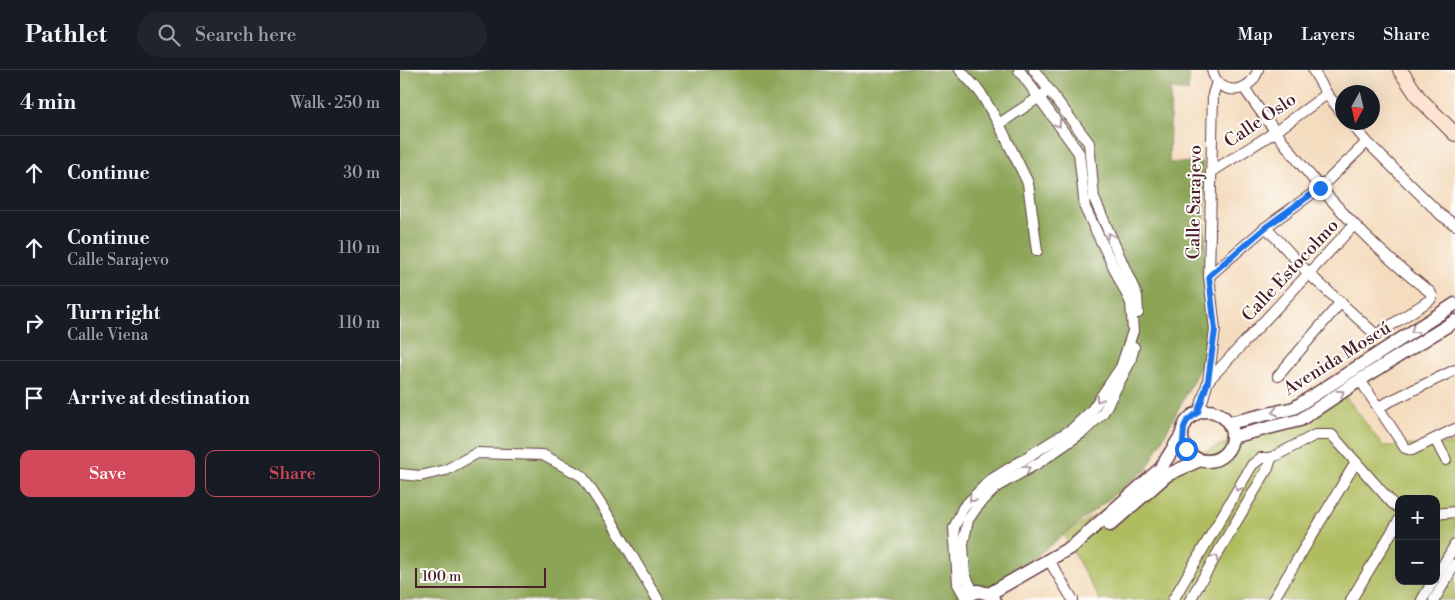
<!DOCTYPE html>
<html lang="en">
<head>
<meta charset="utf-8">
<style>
	:root { --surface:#171b24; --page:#20242c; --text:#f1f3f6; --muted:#9ea1a6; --line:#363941; --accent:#d1495b }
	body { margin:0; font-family:"Libre Bodoni",serif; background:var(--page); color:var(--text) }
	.controls { position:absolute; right:15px; bottom:15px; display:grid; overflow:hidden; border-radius:10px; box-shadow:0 5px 20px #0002 }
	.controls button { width:45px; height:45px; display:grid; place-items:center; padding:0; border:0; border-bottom:1px solid var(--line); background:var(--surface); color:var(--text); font:25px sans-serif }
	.compass { position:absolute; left:935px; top:15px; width:45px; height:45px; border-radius:50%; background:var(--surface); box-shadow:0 5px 20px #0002; rotate:188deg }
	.scale { position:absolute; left:15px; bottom:12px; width:131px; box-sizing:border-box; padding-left:5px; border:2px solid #4a1f2b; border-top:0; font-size:14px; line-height:18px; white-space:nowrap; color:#4a1f2b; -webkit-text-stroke:4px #fdfcf7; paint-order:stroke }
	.stop { position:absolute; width:15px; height:15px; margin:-11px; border:4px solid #1a73e8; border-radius:50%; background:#fff }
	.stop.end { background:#1a73e8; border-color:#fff; box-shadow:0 1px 5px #0008 }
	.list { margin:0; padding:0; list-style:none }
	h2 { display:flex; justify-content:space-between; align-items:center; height:65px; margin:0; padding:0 20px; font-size:21px }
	h2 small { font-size:16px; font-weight:400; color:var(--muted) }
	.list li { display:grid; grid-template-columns:32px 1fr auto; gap:15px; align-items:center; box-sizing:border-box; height:75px; padding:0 20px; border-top:1px solid var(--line) }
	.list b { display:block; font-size:19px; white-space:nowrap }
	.list p { margin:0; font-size:16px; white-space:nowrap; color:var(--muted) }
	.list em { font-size:16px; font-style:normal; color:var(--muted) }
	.actions { display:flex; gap:10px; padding:15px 20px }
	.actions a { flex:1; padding:11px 0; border:1px solid var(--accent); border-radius:10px; text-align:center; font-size:18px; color:var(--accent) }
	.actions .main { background:var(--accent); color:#fff }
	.icon { flex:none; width:28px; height:28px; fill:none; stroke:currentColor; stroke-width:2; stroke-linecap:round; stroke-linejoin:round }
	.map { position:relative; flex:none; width:1055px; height:530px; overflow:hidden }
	header { display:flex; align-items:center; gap:30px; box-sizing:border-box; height:70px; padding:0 25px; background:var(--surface); border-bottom:1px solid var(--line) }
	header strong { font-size:24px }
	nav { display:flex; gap:28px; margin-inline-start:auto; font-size:18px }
	.search { width:350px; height:45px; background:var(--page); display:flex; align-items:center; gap:12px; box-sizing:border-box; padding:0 18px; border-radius:28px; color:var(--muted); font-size:19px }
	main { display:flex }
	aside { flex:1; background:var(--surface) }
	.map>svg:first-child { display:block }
	.green { fill:#afbd60; stroke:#7c6e46; fill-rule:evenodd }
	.forest { fill:#8ba456; stroke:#6a6240 }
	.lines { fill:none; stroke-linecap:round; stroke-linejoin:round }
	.minor-casing { stroke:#643b41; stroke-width:12 }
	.tertiary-casing { stroke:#643b41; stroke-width:15 }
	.secondary-casing { stroke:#643b41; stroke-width:16 }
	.minor { stroke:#fff; stroke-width:10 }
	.tertiary { stroke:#fff; stroke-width:12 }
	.secondary { stroke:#fde4d1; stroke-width:14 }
	.oneway { stroke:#ae9aa0 }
	.route { stroke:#1a73e8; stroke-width:6 }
	.labels { text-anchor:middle; stroke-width:4; stroke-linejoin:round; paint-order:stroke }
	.street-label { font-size:18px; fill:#4a1f2b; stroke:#fdfcf7 }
</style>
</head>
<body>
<header>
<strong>Pathlet</strong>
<div class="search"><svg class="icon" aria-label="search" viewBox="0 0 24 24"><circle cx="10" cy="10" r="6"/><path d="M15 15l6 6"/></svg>Search here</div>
<nav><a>Map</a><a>Layers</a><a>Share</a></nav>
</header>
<main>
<aside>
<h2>4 min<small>Walk · 250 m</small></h2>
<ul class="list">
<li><svg class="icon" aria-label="ahead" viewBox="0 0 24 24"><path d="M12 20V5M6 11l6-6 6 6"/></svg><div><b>Continue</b></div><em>30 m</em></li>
<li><svg class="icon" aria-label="ahead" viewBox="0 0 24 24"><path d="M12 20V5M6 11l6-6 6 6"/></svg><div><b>Continue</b><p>Calle Sarajevo</p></div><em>110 m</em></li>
<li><svg class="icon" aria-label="right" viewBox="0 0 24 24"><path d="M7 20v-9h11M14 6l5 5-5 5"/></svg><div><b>Turn right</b><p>Calle Viena</p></div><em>110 m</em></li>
<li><svg class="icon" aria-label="arrive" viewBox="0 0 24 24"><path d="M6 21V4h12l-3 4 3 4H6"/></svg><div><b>Arrive at destination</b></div></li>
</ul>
<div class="actions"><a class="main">Save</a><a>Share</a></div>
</aside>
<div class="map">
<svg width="1055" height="530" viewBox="0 0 1055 530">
	<rect width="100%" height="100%" fill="#fdfcf7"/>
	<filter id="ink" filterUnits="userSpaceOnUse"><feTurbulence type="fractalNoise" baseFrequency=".02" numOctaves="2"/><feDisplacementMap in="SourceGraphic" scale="10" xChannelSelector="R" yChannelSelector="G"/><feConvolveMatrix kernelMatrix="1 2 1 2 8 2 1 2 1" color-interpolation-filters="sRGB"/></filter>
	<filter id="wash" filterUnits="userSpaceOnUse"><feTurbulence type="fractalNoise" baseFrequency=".0096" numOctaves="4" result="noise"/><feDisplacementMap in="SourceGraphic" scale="20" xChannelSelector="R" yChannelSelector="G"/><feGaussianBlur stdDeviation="1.12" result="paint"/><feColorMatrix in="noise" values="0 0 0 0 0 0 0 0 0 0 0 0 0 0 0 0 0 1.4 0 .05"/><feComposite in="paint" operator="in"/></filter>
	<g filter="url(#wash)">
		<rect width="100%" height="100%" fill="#f4dcbe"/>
		<path class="green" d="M 940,319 L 983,376 L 1055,374 L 1055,530 L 700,530 L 663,464 L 797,385 L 912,336 ZM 999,429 L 1036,429 L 1036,511 L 999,511 Z"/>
		<path class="forest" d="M 0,0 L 790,0 L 788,22 L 771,18 L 769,93 L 803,92 L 808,282 L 747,399 L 596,518 L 557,529 L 558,530 L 0,530 Z"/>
	</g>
	<g filter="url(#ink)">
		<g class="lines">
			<defs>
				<g id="minor">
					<path d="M 560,0 L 580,22 L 599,54 L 628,113 L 637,181"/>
					<path d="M 634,0 L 689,73 L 694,128 L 737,226 L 738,243"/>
					<path d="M 812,0 C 818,27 850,25 858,0"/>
					<path d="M 913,0 L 927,24 L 942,43"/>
					<path d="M 844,18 C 897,94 956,166 1030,222 L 1032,226 L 1030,230 L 979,263 L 974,263 L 909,204 L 866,157"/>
					<path d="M 950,52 L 967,72 L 1041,145 L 1055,155"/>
					<path d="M 599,54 L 644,24"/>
					<path d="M 811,102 L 875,62 L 927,24"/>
					<path d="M 809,206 L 866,157 L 920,118 L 967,72"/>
					<path d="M 878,306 L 941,232"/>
					<path d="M 960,310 L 1005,378 L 1012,380 L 1055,359"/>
					<path d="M 808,311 L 954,155"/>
					<path d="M 978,337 L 1055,300"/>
					<path d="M 799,342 L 808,311 L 815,260 L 809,206 L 813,24 L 817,12"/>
					<path d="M 1035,369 L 1046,390"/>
					<path d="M 0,404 L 20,406 L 46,400 L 77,383 L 143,385 L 182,406 L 211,450 L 258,530"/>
					<path d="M 1036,444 L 1055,442"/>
					<path d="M 653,497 L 673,530"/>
					<path d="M 1036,507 L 1055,475"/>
					<path d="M 573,522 L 565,505 L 563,474 L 568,450 L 577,437 L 596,417 L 640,392 L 683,362 L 703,343 L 730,292 L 734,277"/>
					<path d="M 566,528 L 558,514 L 554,458 L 563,438 L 589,411 L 672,359 L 692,340 L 721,297 L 733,261 L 731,233 L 685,138 L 679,83 L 619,0"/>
					<path d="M 773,530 L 852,395 L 861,388 L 871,388 L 915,365 L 932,365 L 992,433 L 999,438"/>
					<path d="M 790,530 L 868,398 L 871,388"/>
					<path d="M 873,530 L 956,392"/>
					<path d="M 951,530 L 999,450"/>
					<path d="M 1022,530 L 1033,511"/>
					<path d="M 1034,530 L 1055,494"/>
				</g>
				<g id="tertiary">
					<circle cx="807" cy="366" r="25"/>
					<path d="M 829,353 L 894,338 L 1055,234"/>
					<path d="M 832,367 L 900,350 L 960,310 L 1055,251"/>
					<path d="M 710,455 L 767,405 L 800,390"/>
					<path d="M 589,524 L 673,476 L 761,398 L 782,364"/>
					<path d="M 565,530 L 569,525 L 578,521 L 589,524 L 594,530"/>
				</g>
				<path id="secondary" d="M 1000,0 L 1019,28 L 1055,64"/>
			</defs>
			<use href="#minor" class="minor-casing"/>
			<use href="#tertiary" class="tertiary-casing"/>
			<use href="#secondary" class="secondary-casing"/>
			<use href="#minor" class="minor"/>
			<use href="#tertiary" class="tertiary"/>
			<use href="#secondary" class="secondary"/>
		</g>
		<defs><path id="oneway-chevron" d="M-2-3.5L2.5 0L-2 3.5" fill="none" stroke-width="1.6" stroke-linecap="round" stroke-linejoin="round" transform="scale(1.25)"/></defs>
		<g class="oneway">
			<use href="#oneway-chevron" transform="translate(658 54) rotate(54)"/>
			<use href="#oneway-chevron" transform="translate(710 166) rotate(-113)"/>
			<use href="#oneway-chevron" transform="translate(1014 260) rotate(146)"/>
			<use href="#oneway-chevron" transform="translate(941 323) rotate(-34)"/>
			<use href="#oneway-chevron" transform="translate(699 329) rotate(124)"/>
			<use href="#oneway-chevron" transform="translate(875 342) rotate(167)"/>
			<use href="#oneway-chevron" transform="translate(627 399) rotate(-30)"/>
			<use href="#oneway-chevron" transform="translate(838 418) rotate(120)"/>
			<use href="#oneway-chevron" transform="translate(572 429) rotate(134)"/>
			<use href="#oneway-chevron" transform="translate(815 488) rotate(-59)"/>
		</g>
	</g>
	<g class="lines" filter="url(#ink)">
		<path class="route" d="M 786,379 L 783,372 L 784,357 L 787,351 L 798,342 L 808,311 L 815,260 L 809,206 L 866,157 L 920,118"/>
	</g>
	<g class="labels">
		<g class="street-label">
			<text transform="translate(860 50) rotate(-34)" y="6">Calle Oslo</text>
			<text transform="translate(794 132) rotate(-89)" y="6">Calle Sarajevo</text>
			<text transform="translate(890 200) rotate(-47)" y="6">Calle Estocolmo</text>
			<text transform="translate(937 288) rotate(-32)" y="6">Avenida Moscú</text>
		</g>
	</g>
</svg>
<div class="controls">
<button>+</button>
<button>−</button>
</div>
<svg class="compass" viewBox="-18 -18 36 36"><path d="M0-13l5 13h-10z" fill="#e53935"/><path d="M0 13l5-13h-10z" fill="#9ea1a6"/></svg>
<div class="scale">100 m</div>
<div class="stop" style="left:786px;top:379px"></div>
<div class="stop end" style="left:920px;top:118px"></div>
</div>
</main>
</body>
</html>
